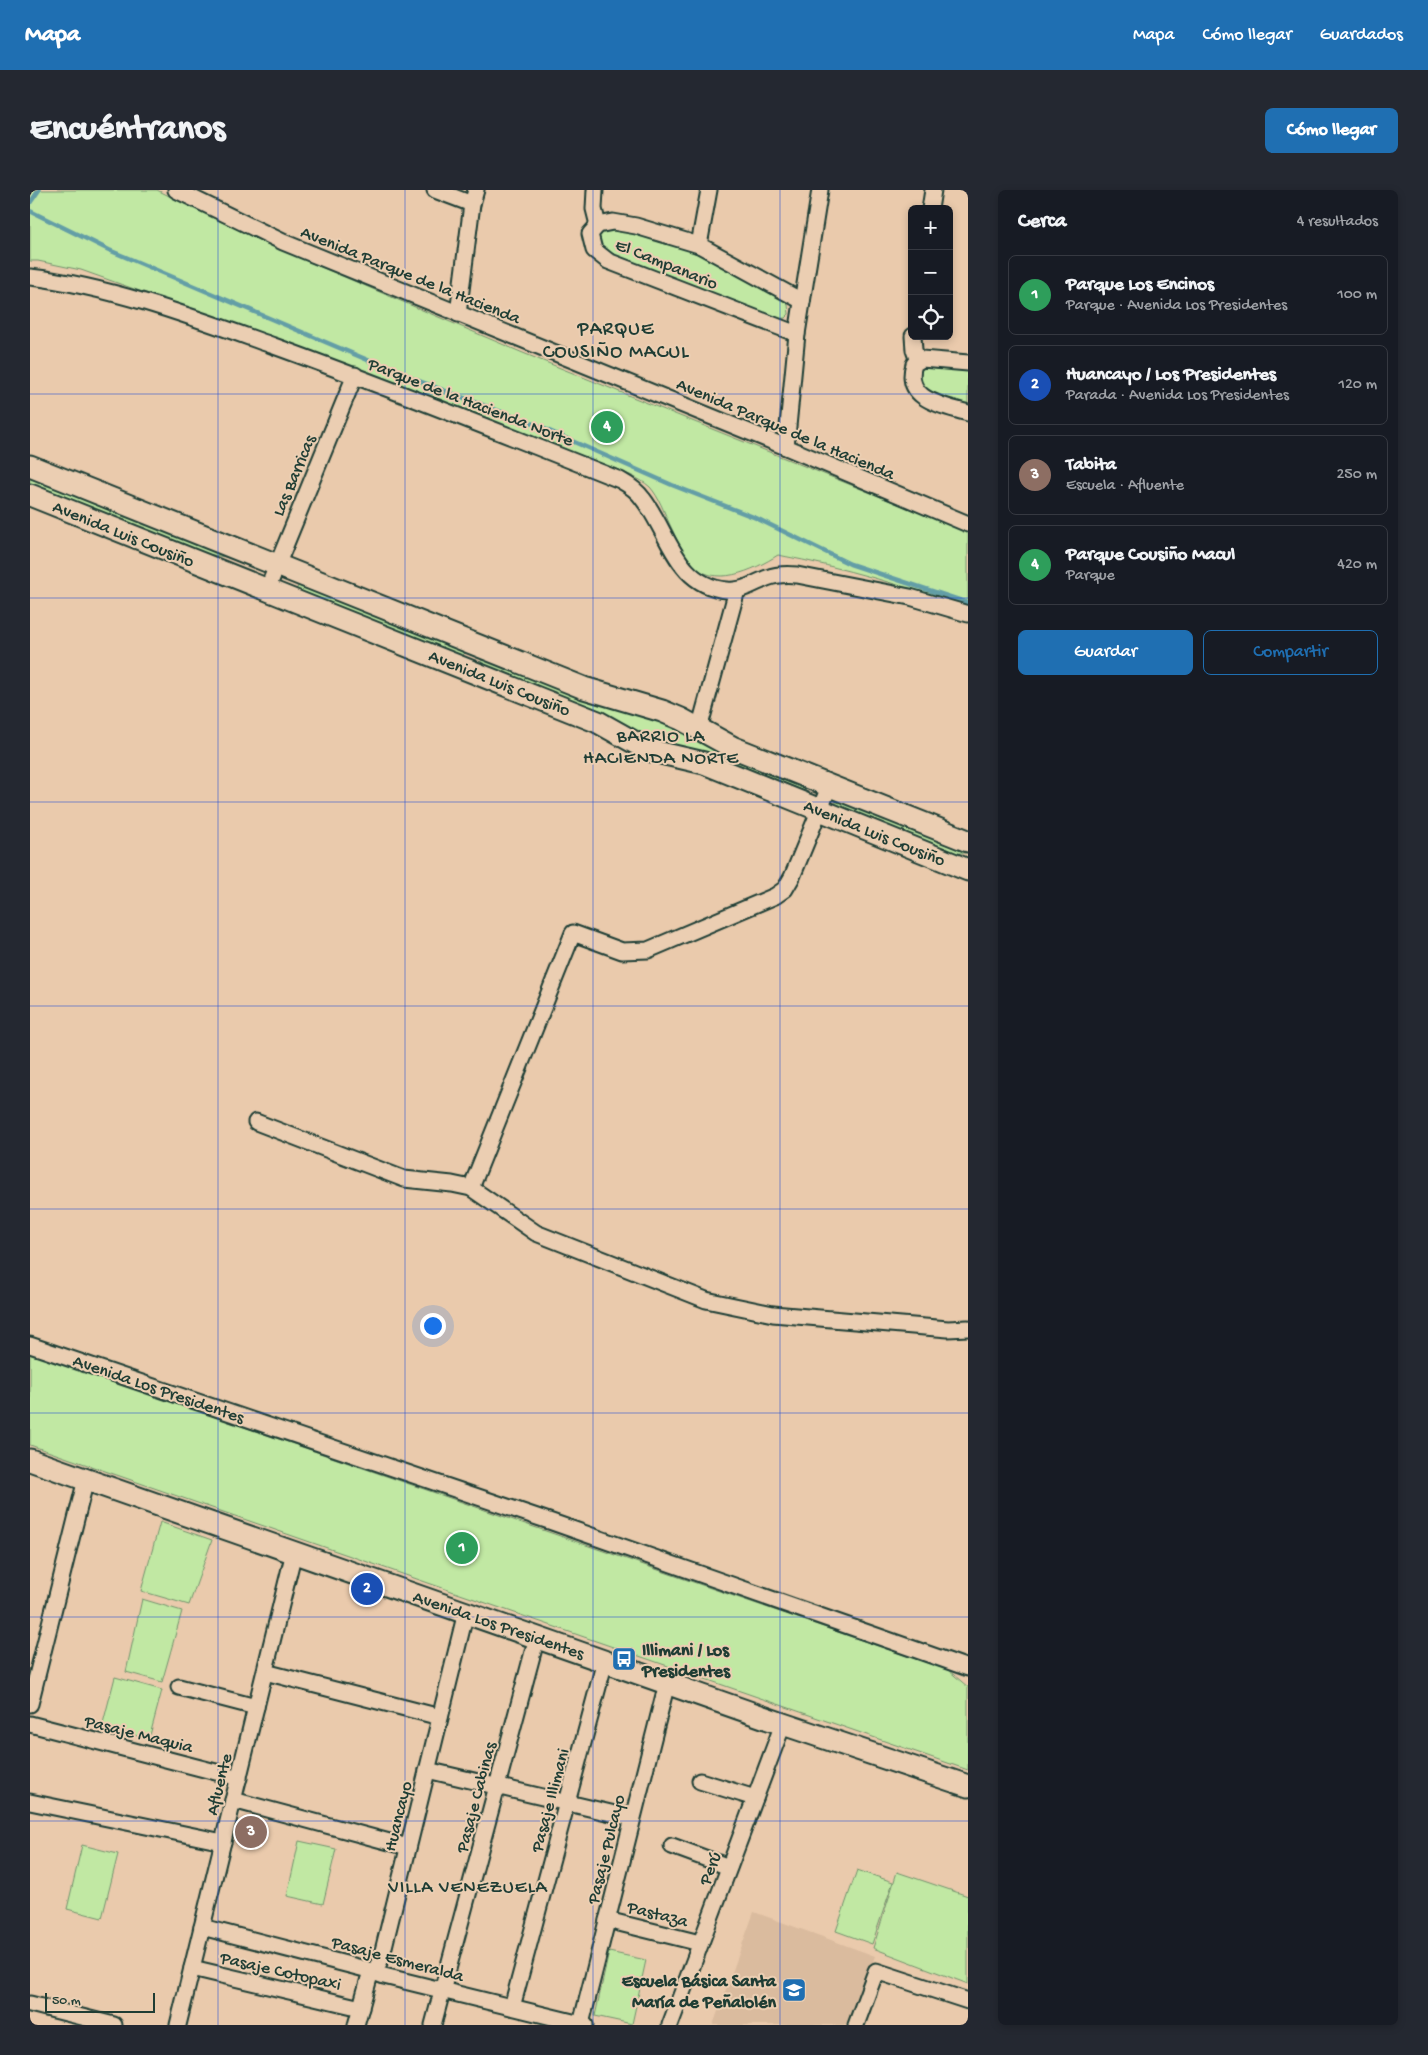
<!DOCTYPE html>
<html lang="es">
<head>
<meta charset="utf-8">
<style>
	:root { --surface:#171b24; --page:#242831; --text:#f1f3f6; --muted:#9ea1a6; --line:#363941; --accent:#1f6fb2 }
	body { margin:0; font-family:"Gochi Hand",sans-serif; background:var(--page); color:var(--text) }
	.controls { position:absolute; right:15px; top:15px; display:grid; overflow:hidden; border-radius:8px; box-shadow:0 2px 8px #0003 }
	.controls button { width:45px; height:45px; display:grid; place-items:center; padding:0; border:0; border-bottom:1px solid var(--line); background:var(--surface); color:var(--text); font:25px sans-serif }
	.scale { position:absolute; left:15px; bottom:12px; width:110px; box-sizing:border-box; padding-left:5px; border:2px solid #1f3d34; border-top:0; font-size:14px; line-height:18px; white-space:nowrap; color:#1f3d34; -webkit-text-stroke:4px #ebceb2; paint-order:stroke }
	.you { position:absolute; left:402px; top:1135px; width:18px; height:18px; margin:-12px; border:4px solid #fff; border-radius:50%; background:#1a73e8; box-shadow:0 0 0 8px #1a73e833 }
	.badge { display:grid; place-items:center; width:32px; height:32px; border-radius:50%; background:var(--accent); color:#fff; font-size:16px; font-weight:700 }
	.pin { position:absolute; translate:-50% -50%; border:2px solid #fff; box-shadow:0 1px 5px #0006 }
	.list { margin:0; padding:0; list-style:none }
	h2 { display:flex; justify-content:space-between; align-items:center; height:65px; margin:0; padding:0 20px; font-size:21px }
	h2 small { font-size:16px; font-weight:400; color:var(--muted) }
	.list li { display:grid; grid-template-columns:32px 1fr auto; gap:15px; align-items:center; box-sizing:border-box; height:80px; margin:0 10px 10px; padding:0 10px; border:1px solid var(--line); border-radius:8px }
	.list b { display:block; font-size:19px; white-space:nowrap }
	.list p { margin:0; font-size:16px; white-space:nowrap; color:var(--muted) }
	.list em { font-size:16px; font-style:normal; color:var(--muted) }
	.actions { display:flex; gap:10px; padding:15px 20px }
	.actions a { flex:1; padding:11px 0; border:1px solid var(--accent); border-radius:8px; text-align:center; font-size:18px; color:var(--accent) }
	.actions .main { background:var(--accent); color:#fff }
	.icon { flex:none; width:28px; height:28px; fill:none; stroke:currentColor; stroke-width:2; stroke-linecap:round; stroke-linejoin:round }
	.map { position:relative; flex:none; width:938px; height:1835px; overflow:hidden; border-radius:8px }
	header { display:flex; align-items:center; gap:30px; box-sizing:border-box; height:70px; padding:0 25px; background:var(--accent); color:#fff }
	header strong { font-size:24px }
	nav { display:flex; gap:28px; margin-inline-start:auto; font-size:18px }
	.intro { display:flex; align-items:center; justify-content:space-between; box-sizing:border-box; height:120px; padding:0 30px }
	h1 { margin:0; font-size:35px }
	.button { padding:12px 22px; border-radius:8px; background:var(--accent); color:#fff; font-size:18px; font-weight:700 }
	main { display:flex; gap:30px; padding:0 30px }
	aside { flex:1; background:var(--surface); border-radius:8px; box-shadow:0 2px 8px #0003 }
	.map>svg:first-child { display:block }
	.built { fill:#dabb9e }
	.green { fill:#c1e8a3; stroke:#70926c }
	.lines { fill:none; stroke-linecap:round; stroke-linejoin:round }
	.stream { stroke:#649ea6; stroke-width:4.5 }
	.street-casing { stroke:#1f3d34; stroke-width:19 }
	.secondary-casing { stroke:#1f3d34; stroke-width:25 }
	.street { stroke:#ebceb2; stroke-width:15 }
	.secondary { stroke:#ebceb2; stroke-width:21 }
	.grid { fill:none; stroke:#1d4ed8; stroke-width:1; stroke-opacity:0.55 }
	.labels { text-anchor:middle; stroke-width:4; stroke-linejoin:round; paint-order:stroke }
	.street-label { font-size:18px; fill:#1f3d34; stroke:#ebceb2 }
	.poi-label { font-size:18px; font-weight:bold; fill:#1f3d34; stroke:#ebceb2; text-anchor:start }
	.neighbourhood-label { font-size:19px; letter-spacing:1px; fill:#1f3d34; stroke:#ebceb2 }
	.quarter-label { font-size:20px; letter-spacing:1px; fill:#1f3d34; stroke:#ebceb2 }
</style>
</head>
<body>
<header>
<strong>Mapa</strong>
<nav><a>Mapa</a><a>Cómo llegar</a><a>Guardados</a></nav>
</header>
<div class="intro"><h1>Encuéntranos</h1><a class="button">Cómo llegar</a></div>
<main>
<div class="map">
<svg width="938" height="1835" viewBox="0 0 938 1835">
	<rect width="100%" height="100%" fill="#eacaac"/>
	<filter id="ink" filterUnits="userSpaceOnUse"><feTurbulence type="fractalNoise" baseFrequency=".02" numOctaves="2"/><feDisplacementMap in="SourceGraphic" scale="10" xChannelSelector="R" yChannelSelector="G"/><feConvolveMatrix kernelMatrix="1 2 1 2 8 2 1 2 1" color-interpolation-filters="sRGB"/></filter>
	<g filter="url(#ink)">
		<path class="built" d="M 724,1722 L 845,1766 L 819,1835 L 683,1835 Z"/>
		<g class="green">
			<path d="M 0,0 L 127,0 L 237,54 L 493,163 L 938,342 L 938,417 C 876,397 813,377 748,365 C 724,380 683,400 660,372 C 651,361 646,347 640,335 C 634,322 629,307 620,297 C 615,292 606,288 600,285 L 359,190 L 51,80 L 8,71 L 0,71 Z"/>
			<path d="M 584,38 L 659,56 L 752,108 L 758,115 L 759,124 L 755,128 L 744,129 L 588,70 L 567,54 L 568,43 L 571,40 Z"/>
			<path d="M 886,176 L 938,181 L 938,216 L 893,198 L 887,187 Z"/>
			<path d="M 0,283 L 232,380 L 195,367 L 165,362 L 0,296 Z"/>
			<path d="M 273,389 L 433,457 L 435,463 L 433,465 L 408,460 L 265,401 Z"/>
			<path d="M 457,467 L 640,532 L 701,567 L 768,595 L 784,607 L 644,560 L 452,482 L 450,472 Z"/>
			<path d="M 810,607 L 938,657 L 938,663 L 923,663 L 804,615 Z"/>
			<path d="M 0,1163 L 918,1480 L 938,1497 L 938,1580 L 0,1255 Z"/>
			<path d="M 130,1332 L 182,1350 L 159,1415 L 111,1401 Z"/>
			<path d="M 112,1409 L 152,1421 L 132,1492 L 96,1482 Z"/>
			<path d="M 85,1487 L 132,1500 L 119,1549 L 72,1537 Z"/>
			<path d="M 269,1651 L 306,1659 L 293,1714 L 257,1706 Z"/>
			<path d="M 52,1655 L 88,1664 L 72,1728 L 37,1719 Z"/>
			<path d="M 827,1680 L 863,1692 L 842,1754 L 806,1741 Z"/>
			<path d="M 867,1682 L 938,1706 L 938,1794 L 843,1758 Z"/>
			<path d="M 579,1762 L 616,1770 L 602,1834 L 565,1826 Z"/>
		</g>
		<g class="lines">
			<g class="stream">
				<path d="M 0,13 L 9,0"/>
				<path d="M 0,21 L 79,60 L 373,185 L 501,233 L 642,295 L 726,328 L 820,374 L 938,413"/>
			</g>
			<defs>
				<g id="street">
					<path d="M 146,0 L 253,52 L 756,257 L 938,334"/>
					<path d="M 405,0 L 442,14"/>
					<path d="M 565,0 L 564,19 L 568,35"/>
					<path d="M 900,19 L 903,0"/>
					<path d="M 669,55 L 679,0"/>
					<path d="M 0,87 C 80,96 168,129 244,156 C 360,198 475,244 590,290 C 599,295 607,300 613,309 C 639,342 646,396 697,400 C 712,402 724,393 737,388 C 747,384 756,384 767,385 L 880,407 L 938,424"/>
					<path d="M 428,124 L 442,14 L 446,0"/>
					<path d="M 767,144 L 578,71 L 564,60 L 560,44 L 568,35 L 583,32 L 606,36 L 669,55 L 772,111"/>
					<path d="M 883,146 L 884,160 L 888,171"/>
					<path d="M 938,173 L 892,169 L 884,174 C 873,210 912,215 938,223"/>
					<path d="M 756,257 L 767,144 L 790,0"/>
					<path d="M 237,400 L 325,185"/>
					<path d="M 669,539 L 707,400"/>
					<path d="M 226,932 L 374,989 L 422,994 L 441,998 L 506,1043 L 676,1110 L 743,1124 L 918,1139 L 938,1138"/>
					<path d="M 441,998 L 543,743 L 592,761 L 618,760 L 745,706 L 755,699 L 762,687 L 799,597"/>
					<path d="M 0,1155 L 519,1331 L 938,1478"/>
					<path d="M 235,1482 L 410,1527"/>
					<path d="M 149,1497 L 226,1517"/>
					<path d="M 0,1514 L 56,1289"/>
					<path d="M 0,1534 L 209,1588"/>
					<path d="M 397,1580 L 602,1628"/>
					<path d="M 670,1591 L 725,1608"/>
					<path d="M 203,1610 L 378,1657"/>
					<path d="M 0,1612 L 193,1652"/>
					<path d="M 642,1656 L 699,1677"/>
					<path d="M 577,1730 L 670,1753"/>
					<path d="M 172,1737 L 335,1779 L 354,1786 L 555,1835"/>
					<path d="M 162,1778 L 331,1818"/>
					<path d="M 0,1814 L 84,1835"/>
					<path d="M 482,1817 L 575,1471"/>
					<path d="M 551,1834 L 637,1493"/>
					<path d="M 148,1835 L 264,1362"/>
					<path d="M 326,1835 L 339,1788 L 344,1782 L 351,1769 L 436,1422"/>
					<path d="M 403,1835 L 507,1447"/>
					<path d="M 640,1835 L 753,1534"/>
					<path d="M 826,1835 L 846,1781 L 938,1811"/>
				</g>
				<g id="secondary">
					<path d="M 0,276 L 554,498 L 632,521 L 651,529 L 702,557 L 938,651"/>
					<path d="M 0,305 L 568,532 L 618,560 L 674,573 L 938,680"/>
					<path d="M 0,1270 L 753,1534 L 938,1596"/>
				</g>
			</defs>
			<use href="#street" class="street-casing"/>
			<use href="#secondary" class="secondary-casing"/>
			<use href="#street" class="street"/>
			<use href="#secondary" class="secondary"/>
		</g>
	</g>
	<path class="grid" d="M 188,0 L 188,1835M 375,0 L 375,1835M 563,0 L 563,1835M 750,0 L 750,1835M 0,204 L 938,204M 0,408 L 938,408M 0,612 L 938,612M 0,816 L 938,816M 0,1019 L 938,1019M 0,1223 L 938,1223M 0,1427 L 938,1427M 0,1631 L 938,1631"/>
	<defs>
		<symbol id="bus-square" viewBox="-11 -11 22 22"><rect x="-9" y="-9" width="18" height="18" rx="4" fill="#1f6fb2" stroke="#ebceb2"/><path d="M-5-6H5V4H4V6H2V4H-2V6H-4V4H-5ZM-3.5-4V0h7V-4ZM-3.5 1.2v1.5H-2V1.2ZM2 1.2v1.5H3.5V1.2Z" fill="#fff"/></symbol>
		<symbol id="school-square" viewBox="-11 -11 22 22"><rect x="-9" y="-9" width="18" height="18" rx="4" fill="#1f6fb2" stroke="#ebceb2"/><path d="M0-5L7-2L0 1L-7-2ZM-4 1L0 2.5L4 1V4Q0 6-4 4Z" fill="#fff"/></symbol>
	</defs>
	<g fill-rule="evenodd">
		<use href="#bus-square" x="580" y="1455" width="28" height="28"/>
		<use href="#school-square" x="750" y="1786" width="28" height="28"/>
	</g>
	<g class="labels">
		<g class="street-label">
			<text transform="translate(637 73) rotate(22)" y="6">El Campanario</text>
			<text transform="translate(381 84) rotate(22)" y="6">Avenida Parque de la Hacienda</text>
			<text transform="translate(441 211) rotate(21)" y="6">Parque de la Hacienda Norte</text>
			<text transform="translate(756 238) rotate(23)" y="6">Avenida Parque de la Hacienda</text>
			<text transform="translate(263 285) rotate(-67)" y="6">Las Barricas</text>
			<text transform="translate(94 343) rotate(22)" y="6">Avenida Luis Cousiño</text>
			<text transform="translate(470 492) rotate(22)" y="6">Avenida Luis Cousiño</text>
			<text transform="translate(845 642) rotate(22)" y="6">Avenida Luis Cousiño</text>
			<text transform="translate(129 1198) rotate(19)" y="6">Avenida Los Presidentes</text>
			<text transform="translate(469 1434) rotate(19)" y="6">Avenida Los Presidentes</text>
			<text transform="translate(109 1543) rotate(14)" y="6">Pasaje Maquia</text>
			<text transform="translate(188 1594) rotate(-76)" y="6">Afluente</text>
			<text transform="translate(445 1607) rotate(-75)" y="6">Pasaje Cabinas</text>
			<text transform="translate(519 1610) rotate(-75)" y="6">Pasaje Illimani</text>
			<text transform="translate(367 1626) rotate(-76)" y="6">Huancayo</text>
			<text transform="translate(575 1659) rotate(-76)" y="6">Pasaje Pulcayo</text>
			<text transform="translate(679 1678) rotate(-69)" y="6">Perú</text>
			<text transform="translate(628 1723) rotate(14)" y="6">Pastaza</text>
			<text transform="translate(368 1768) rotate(15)" y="6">Pasaje Esmeralda</text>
			<text transform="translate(251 1780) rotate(13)" y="6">Pasaje Cotopaxi</text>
		</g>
		<g class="poi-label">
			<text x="612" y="1465">Illimani / Los<tspan x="612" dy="21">Presidentes</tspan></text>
			<text x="746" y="1796" text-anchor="end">Escuela Básica Santa<tspan x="746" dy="21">María de Peñalolén</tspan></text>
		</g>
		<g class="neighbourhood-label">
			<text x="631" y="551">BARRIO LA<tspan x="631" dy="22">HACIENDA NORTE</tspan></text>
			<text x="438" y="1702">VILLA VENEZUELA</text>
		</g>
		<g class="quarter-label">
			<text x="586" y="144">PARQUE<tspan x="586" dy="23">COUSIÑO MACUL</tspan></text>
		</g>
	</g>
</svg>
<div class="controls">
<button>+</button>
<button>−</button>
<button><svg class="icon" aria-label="locate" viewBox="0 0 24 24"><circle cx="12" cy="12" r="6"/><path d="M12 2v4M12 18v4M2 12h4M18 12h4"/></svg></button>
</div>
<div class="scale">50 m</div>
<div class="you"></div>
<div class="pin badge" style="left:432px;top:1358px;background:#2e9e5b">1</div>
<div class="pin badge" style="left:337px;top:1399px;background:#1a4fb4">2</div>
<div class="pin badge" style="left:221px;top:1642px;background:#8d6e63">3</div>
<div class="pin badge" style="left:577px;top:237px;background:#2e9e5b">4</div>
</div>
<aside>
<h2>Cerca<small>4 resultados</small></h2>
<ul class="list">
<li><span class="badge" style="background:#2e9e5b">1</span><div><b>Parque Los Encinos</b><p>Parque · Avenida Los Presidentes</p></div><em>100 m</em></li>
<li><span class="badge" style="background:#1a4fb4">2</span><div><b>Huancayo / Los Presidentes</b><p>Parada · Avenida Los Presidentes</p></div><em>120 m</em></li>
<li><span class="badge" style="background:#8d6e63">3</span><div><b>Tabita</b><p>Escuela · Afluente</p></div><em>250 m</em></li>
<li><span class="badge" style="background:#2e9e5b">4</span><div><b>Parque Cousiño Macul</b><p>Parque</p></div><em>420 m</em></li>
</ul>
<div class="actions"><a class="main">Guardar</a><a>Compartir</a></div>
</aside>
</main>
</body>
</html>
